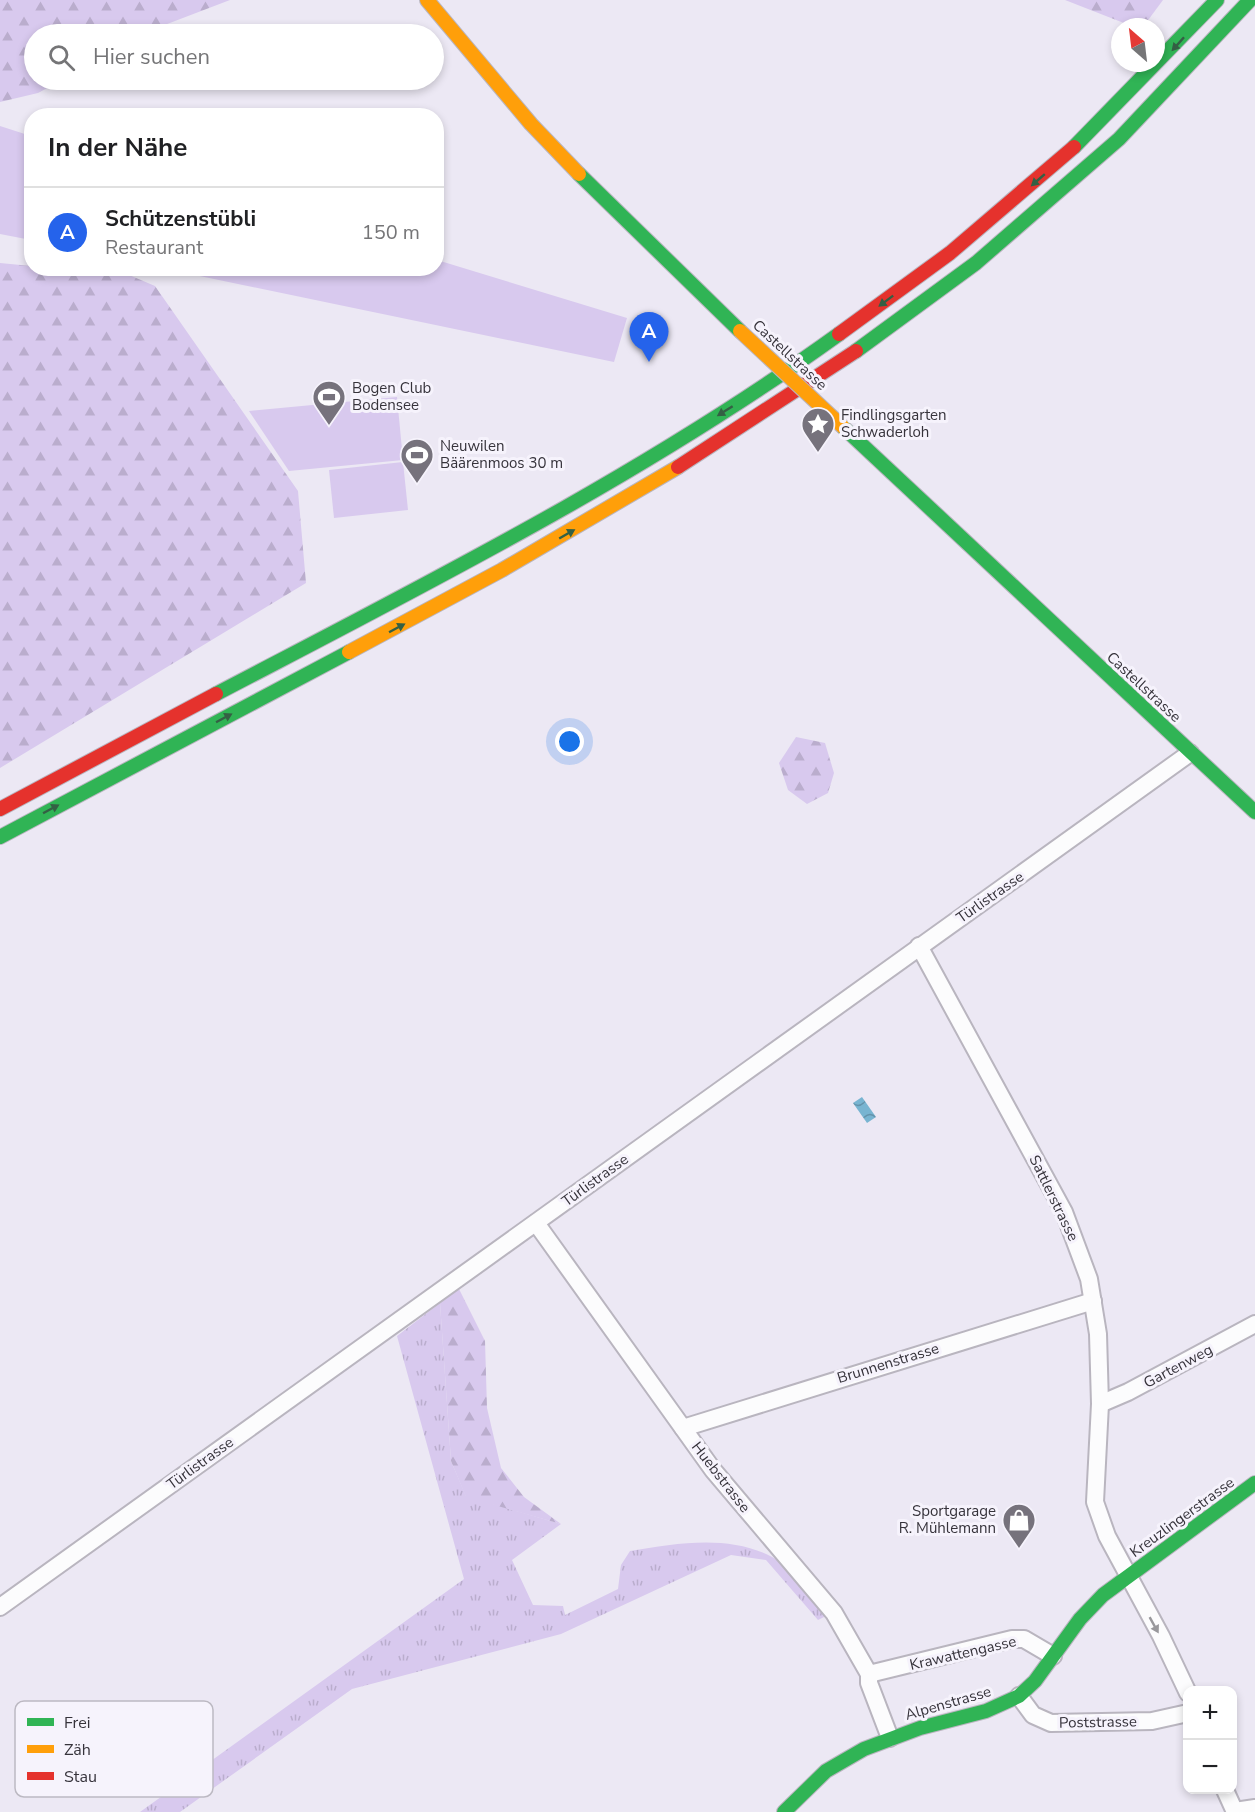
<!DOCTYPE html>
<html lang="de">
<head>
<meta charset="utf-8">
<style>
	:root { --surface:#fff; --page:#f6f6f6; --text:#202124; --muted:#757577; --line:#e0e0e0; --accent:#2563eb }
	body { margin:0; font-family:"Nunito Sans",sans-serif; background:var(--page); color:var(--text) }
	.controls { position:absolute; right:18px; bottom:18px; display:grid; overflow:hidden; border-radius:12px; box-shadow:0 3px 9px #0003 }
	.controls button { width:54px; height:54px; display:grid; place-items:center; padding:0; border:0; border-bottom:2px solid var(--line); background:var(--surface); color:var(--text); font:30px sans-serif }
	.compass { position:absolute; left:1111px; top:18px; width:54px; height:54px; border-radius:50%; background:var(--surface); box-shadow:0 3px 9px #0003; rotate:332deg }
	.you { position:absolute; left:570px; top:742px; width:21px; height:21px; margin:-15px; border:4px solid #fff; border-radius:50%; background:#1a73e8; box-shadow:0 0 0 9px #1a73e833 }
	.badge { display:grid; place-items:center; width:39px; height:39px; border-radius:50%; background:var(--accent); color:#fff; font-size:20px; font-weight:700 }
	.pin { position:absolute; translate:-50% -50px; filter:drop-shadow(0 2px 3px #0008) }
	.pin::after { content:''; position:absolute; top:32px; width:21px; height:18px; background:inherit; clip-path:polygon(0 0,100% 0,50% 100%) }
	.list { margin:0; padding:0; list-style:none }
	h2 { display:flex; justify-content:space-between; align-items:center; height:78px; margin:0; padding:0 24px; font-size:26px }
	h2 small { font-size:20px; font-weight:400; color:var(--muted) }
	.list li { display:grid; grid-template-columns:39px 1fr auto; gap:18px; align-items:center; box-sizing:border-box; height:90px; padding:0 24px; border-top:2px solid var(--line) }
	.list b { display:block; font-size:22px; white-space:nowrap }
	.list p { margin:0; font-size:20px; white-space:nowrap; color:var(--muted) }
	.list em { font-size:20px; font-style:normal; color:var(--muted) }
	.icon { flex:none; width:33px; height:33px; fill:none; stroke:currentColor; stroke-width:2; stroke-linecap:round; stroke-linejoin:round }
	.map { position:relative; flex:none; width:1255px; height:1812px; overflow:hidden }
	.search { position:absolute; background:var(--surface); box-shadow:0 3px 9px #0003; left:24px; top:24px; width:420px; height:66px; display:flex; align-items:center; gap:15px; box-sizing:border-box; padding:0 21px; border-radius:33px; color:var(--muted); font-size:22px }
	.panel { position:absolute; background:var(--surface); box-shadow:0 3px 9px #0003; left:24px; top:108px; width:420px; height:168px; border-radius:24px }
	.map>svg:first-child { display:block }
	.grass { fill:url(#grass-tufts) }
	.forest { fill:url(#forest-firs) }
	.garden { fill:#d8c9ee }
	.water { fill:url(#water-waves) }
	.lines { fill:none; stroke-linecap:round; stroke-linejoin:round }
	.street-casing { stroke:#b9b5bf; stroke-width:20 }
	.fast-casing { stroke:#b9b5bf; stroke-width:16 }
	.slow-casing { stroke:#b9b5bf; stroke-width:16 }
	.jam-casing { stroke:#b9b5bf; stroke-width:16 }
	.street { stroke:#fcfcfd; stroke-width:16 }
	.fast { stroke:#30b455; stroke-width:14 }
	.slow { stroke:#ff9f0a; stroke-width:14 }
	.jam { stroke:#e5322d; stroke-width:14 }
	.slow-bridge-casing { stroke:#b9b5bf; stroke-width:16; stroke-linecap:butt }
	.slow-bridge { stroke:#ff9f0a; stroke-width:14 }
	.oneway { fill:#346044 }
	.oneway2 { fill:#99989c }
	.labels { text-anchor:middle; stroke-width:6; stroke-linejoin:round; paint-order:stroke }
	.street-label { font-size:15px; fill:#36333b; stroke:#f6f3fc }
	.poi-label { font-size:15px; fill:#36333b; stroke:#f6f3fc; text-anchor:start }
	.key { fill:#f6f3fc; stroke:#bcb9c2; stroke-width:1.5 }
	.key-label { font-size:16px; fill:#36333b }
</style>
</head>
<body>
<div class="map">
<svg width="1255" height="1812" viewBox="0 0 1255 1812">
	<defs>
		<pattern id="grass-tufts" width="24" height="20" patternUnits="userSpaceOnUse" patternTransform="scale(1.5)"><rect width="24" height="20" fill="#d8c9ee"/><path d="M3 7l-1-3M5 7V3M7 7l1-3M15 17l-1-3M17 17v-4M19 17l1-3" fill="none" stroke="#baadcd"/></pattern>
		<pattern id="forest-firs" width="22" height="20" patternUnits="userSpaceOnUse" patternTransform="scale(1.5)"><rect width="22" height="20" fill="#d8c9ee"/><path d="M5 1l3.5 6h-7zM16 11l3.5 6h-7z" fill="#baadcd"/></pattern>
		<pattern id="water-waves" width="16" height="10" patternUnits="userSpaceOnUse" patternTransform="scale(1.5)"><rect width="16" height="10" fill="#78b4d1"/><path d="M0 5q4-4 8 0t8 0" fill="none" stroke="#6393ab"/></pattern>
	</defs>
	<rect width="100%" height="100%" fill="#ece8f4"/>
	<path class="grass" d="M 440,1303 L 451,1461 L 466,1496 L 561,1524 L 512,1560 L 533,1605 L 563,1606 L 565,1615 L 618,1589 L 621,1565 L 630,1551 C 688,1541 751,1531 797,1575 C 808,1586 817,1602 826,1616 L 818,1620 L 766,1560 L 731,1555 L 561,1634 L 352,1689 L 180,1812 L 140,1812 L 464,1579 L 397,1336 Z"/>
	<g class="forest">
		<path d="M 0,0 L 230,0 L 141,34 L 34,34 L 34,80 L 62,80 L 38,93 L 0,102 Z"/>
		<path d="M 1065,0 L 1163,0 L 1143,27 L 1134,27 Z"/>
		<path d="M 0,263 L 31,266 L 32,268 L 122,272 L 155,286 L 298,491 L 306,583 L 0,768 Z"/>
		<path d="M 796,737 L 825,743 L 834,773 L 828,793 L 807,804 L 788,790 L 779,763 Z"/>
		<path d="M 459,1289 L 485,1341 L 487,1408 L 501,1468 L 524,1497 L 561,1524 L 466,1497 L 451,1461 L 440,1303 Z"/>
	</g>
	<g class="garden">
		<path d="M 0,126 L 31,136 L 31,240 L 0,234 Z"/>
		<path d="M 437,260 L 627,318 L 614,362 L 166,269 L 436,268 Z"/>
		<path d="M 397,397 L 403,460 L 289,471 L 249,411 Z"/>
		<path d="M 403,462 L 408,510 L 334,518 L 329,470 Z"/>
	</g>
	<path class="water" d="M 862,1097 L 876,1117 L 867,1123 L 853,1103 Z"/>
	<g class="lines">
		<defs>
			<g id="street">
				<path d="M 919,946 L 1064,1212 L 1089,1279 L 1098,1334 L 1100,1404 L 1095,1502 L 1107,1536 L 1161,1636 L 1188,1693"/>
				<path d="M 536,1223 L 713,1470 L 834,1613 L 869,1674 L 869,1683 L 890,1738"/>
				<path d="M 1100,1404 L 1128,1392 L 1255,1324"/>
				<path d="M 683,1428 L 1093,1301"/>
				<path d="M 0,1607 L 1190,753"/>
				<path d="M 869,1674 L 1012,1639 L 1024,1639 L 1053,1656"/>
				<path d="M 1019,1696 L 1033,1715 L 1051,1723 L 1152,1721 L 1188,1713"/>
				<path d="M 1225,1790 L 1235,1812"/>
				<path d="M 1235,1811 L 1255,1808"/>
			</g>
			<g id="fast">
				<path d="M 1074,147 L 1217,0"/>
				<path d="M 579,174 L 740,331"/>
				<path d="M 856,351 L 976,263 L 1119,139 L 1250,0"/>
				<path d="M 843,427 L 1255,812"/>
				<path d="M 216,694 C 428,583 645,474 839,334"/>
				<path d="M 0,837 L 349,652"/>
				<path d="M 784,1812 L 826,1771 L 864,1749 L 920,1728 L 986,1711 L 1019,1696 L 1035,1681 L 1080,1619 L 1103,1595 L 1255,1483"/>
			</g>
			<g id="slow">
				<path d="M 427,0 L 531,124 L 579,174"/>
				<path d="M 349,652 L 502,570 L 678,467"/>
			</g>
			<g id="jam">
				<path d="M 839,334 L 950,253 L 1074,147"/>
				<path d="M 678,467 L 856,351"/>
				<path d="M 0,809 L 216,694"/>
			</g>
		</defs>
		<use href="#street" class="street-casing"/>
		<use href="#fast" class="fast-casing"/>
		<use href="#slow" class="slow-casing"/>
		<use href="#jam" class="jam-casing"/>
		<use href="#street" class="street"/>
		<use href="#fast" class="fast"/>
		<use href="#slow" class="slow"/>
		<use href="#jam" class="jam"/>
		<defs>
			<path id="slow-bridge" d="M 740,331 L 843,427"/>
		</defs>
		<use href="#slow-bridge" class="slow-bridge-casing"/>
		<use href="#slow-bridge" class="slow-bridge"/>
	</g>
	<defs><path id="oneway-solid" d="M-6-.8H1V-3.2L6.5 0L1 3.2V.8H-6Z" transform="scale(1.5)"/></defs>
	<g class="oneway">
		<use href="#oneway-solid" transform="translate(1178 44) rotate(132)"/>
		<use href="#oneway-solid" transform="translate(1038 180) rotate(139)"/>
		<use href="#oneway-solid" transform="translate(886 301) rotate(143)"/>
		<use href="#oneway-solid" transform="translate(725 411) rotate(148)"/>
		<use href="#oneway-solid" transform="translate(567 534) rotate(-30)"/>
		<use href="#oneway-solid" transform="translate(397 628) rotate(-28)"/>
		<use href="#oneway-solid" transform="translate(224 718) rotate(-28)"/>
		<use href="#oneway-solid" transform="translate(51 809) rotate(-28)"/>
	</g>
	<use class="oneway2" href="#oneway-solid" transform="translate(1154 1625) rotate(61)"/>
	<defs>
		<symbol id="stadium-pin" viewBox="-11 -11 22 30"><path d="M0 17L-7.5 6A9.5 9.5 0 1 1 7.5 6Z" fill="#76727c" stroke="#f6f3fc"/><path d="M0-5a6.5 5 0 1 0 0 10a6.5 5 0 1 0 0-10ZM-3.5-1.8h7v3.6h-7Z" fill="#fff"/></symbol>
		<symbol id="sight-pin" viewBox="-11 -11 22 30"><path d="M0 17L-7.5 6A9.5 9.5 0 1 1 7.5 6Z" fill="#76727c" stroke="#f6f3fc"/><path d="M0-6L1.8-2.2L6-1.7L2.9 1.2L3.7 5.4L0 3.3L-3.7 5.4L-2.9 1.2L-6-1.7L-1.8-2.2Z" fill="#fff"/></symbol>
		<symbol id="shop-pin" viewBox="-11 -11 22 30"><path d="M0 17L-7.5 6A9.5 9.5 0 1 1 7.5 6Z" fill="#76727c" stroke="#f6f3fc"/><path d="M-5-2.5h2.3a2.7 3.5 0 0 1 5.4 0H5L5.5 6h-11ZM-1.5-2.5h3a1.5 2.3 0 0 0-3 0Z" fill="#fff"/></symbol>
	</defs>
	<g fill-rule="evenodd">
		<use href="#stadium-pin" x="310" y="378" width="38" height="52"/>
		<use href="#sight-pin" x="799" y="405" width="38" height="52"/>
		<use href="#stadium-pin" x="398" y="436" width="38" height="52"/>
		<use href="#shop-pin" x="1000" y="1501" width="38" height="52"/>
	</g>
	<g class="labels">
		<g class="street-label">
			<text transform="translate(790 355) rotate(43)" y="5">Castellstrasse</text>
			<text transform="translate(1144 687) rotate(43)" y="5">Castellstrasse</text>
			<text transform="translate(990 897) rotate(-35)" y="5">Türlistrasse</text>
			<text transform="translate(595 1180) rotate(-36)" y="5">Türlistrasse</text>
			<text transform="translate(1054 1198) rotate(64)" y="5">Sattlerstrasse</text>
			<text transform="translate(888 1363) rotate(-17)" y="5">Brunnenstrasse</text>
			<text transform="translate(1178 1366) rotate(-28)" y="5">Gartenweg</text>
			<text transform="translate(200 1463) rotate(-36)" y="5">Türlistrasse</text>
			<text transform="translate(721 1477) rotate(52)" y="5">Huebstrasse</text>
			<text transform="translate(1182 1517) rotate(-36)" y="5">Kreuzlingerstrasse</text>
			<text transform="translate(963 1653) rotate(-13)" y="5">Krawattengasse</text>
			<text transform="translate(948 1703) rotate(-16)" y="5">Alpenstrasse</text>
			<text transform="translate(1098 1722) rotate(-1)" y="5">Poststrasse</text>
		</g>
		<g class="poi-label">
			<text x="352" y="393">Bogen Club<tspan x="352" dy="17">Bodensee</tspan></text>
			<text x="841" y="420">Findlingsgarten<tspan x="841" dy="17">Schwaderloh</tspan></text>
			<text x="440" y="451">Neuwilen<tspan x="440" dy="17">Bäärenmoos 30 m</tspan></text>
			<text x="996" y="1516" text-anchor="end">Sportgarage<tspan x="996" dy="17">R. Mühlemann</tspan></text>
		</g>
	</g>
	<rect x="15" y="1701" width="198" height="96" rx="9" class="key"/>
	<rect x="27" y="1718" width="27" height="8" fill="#30b455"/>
	<rect x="27" y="1745" width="27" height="8" fill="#ff9f0a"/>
	<rect x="27" y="1772" width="27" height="8" fill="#e5322d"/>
	<g class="key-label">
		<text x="64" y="1728">Frei</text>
		<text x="64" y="1755">Zäh</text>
		<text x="64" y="1782">Stau</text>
	</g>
</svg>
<div class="controls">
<button>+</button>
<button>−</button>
</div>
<svg class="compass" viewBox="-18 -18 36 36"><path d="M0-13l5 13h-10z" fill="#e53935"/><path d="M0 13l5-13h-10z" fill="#757577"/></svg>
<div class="you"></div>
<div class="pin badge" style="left:649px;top:362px">A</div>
<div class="search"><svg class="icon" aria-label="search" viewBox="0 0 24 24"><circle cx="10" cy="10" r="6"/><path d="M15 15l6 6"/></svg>Hier suchen</div>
<section class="panel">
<h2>In der Nähe<small></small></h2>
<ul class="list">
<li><span class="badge">A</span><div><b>Schützenstübli</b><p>Restaurant</p></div><em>150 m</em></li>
</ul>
</section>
</div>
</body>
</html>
